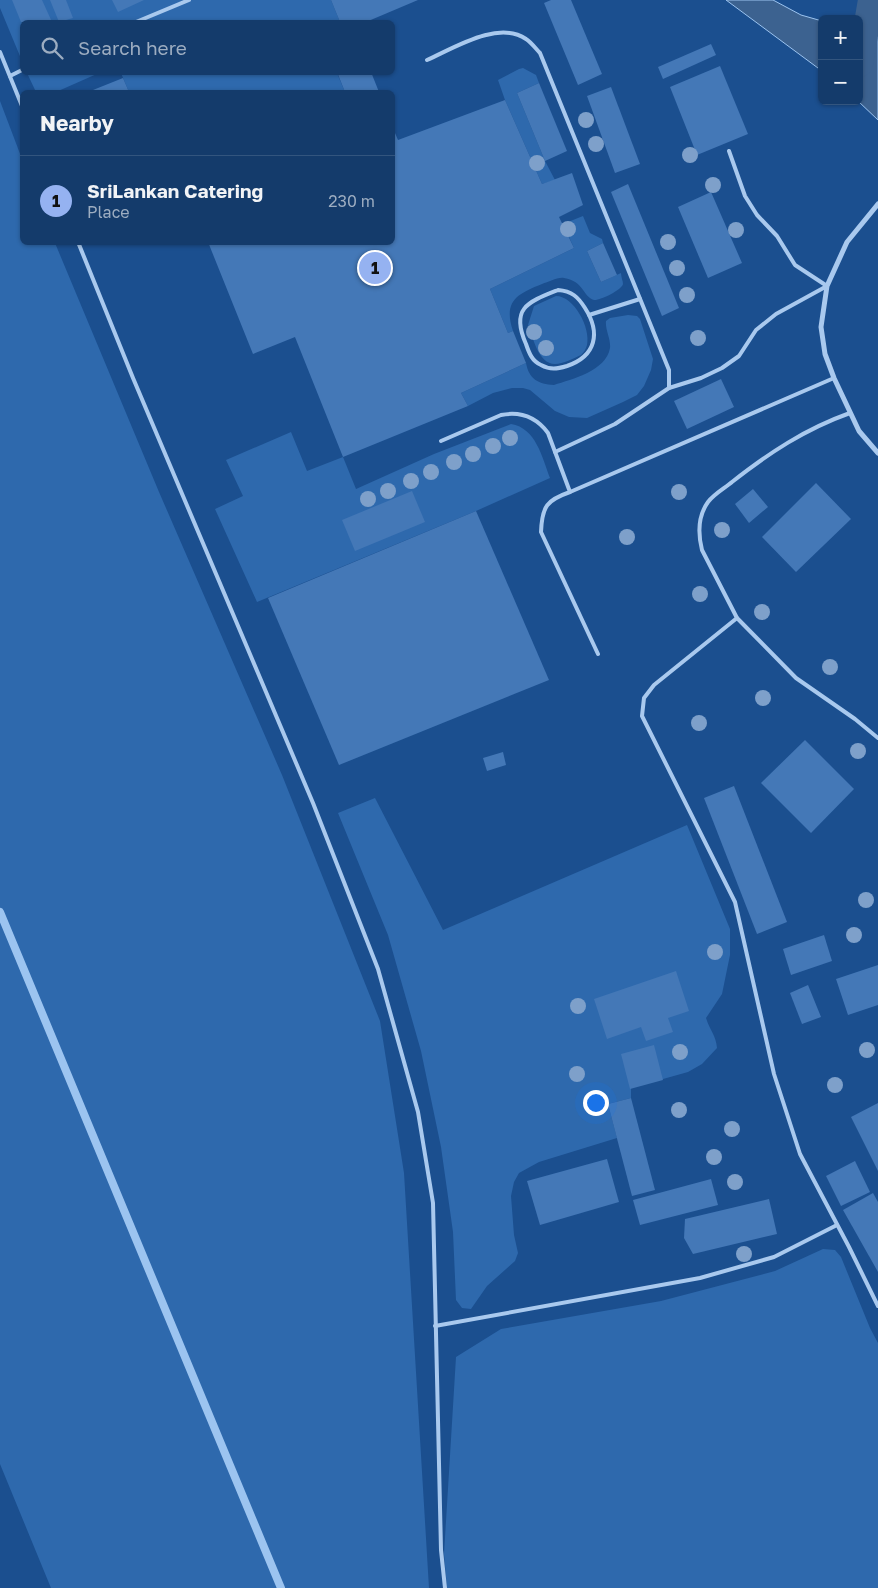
<!DOCTYPE html>
<html lang="en">
<head>
<meta charset="utf-8">
<style>
	:root { --surface:#143b6b; --page:#214673; --text:#f1f3f6; --muted:#9dadc1; --line:#33557e; --accent:#95b2f1 }
	body { margin:0; font-family:"Golos Text",sans-serif; background:var(--page); color:var(--text) }
	.controls { position:absolute; right:15px; top:15px; display:grid; overflow:hidden; border-radius:8px; box-shadow:0 1px 4px #0004 }
	.controls button { width:45px; height:45px; display:grid; place-items:center; padding:0; border:0; border-bottom:1px solid var(--line); background:var(--surface); color:var(--text); font:25px sans-serif }
	.you { position:absolute; left:595px; top:1102px; width:18px; height:18px; margin:-12px; border:4px solid #fff; border-radius:50%; background:#1a73e8; box-shadow:0 0 0 8px #1a73e833 }
	.badge { display:grid; place-items:center; width:32px; height:32px; border-radius:50%; background:var(--accent); color:#111; font-size:16px; font-weight:700 }
	.pin { position:absolute; translate:-50% -50%; border:2px solid #fff; box-shadow:0 1px 5px #0006 }
	.list { margin:0; padding:0; list-style:none }
	h2 { display:flex; justify-content:space-between; align-items:center; height:65px; margin:0; padding:0 20px; font-size:21px }
	h2 small { font-size:16px; font-weight:400; color:var(--muted) }
	.list li { display:grid; grid-template-columns:32px 1fr auto; gap:15px; align-items:center; box-sizing:border-box; height:90px; padding:0 20px; border-top:1px solid var(--line) }
	.list b { display:block; font-size:19px; white-space:nowrap }
	.list p { margin:0; font-size:16px; white-space:nowrap; color:var(--muted) }
	.list em { font-size:16px; font-style:normal; color:var(--muted) }
	.icon { flex:none; width:28px; height:28px; fill:none; stroke:currentColor; stroke-width:2; stroke-linecap:round; stroke-linejoin:round }
	.map { position:relative; flex:none; width:878px; height:1588px; overflow:hidden }
	.search { position:absolute; background:var(--surface); box-shadow:0 1px 4px #0004; left:20px; top:20px; width:375px; height:55px; display:flex; align-items:center; gap:12px; box-sizing:border-box; padding:0 18px; border-radius:8px; color:var(--muted); font-size:19px }
	.panel { position:absolute; background:var(--surface); box-shadow:0 1px 4px #0004; left:20px; top:90px; width:375px; height:155px; border-radius:8px }
	.map>svg:first-child { display:block }
	.green { fill:#2e69ad }
	.water { fill:#3c6290; stroke:#9cc4f0 }
	.lines { fill:none; stroke-linecap:round; stroke-linejoin:round }
	.stream { stroke:#9cc4f0; stroke-width:8 }
	.canal { stroke:#3c6290; stroke-width:26 }
	.building { fill:#4478b7 }
	.service { stroke:#a9c9ee; stroke-width:4 }
	.minor { stroke:#a9c9ee; stroke-width:5 }
	.tree { fill:#7ea0ca }
</style>
</head>
<body>
<div class="map">
<svg width="878" height="1588" viewBox="0 0 878 1588">
	<rect width="100%" height="100%" fill="#1b4f8f"/>
	<g class="green">
		<path d="M 0,0 L 331,0 L 340,22 L 22,22 L 22,61 L 0,8 Z"/>
		<path d="M 523,68 L 536,75 L 539,83 L 517,93 L 545,161 L 555,180 L 542,184 L 505,100 L 498,80 L 519,69 Z"/>
		<path d="M 27,73 L 99,73 L 56,92 L 36,92 Z"/>
		<path d="M 121,73 L 337,73 L 345,92 L 129,92 Z"/>
		<path d="M 0,101 L 22,159 L 22,242 L 55,243 L 159,492 L 282,775 L 380,1021 L 404,1173 L 429,1588 L 51,1588 L 0,1464 Z"/>
		<path d="M 583,216 L 590,233 L 602,239 L 603,243 L 587,251 L 601,282 L 621,273 C 621,277 623,281 623,284 C 622,290 599,301 594,300 C 583,297 584,281 564,278 C 557,277 549,282 542,284 C 517,294 503,301 513,331 L 508,333 L 490,289 L 574,248 L 563,224 Z"/>
		<path d="M 556,296 C 574,296 591,328 587,345 C 586,349 584,352 581,355 C 574,358 563,364 555,364 C 538,364 533,337 528,325 L 534,306 Z"/>
		<path d="M 628,315 L 637,316 L 640,319 L 653,359 L 651,370 L 644,386 L 637,395 L 623,402 L 587,418 L 569,417 L 555,411 L 530,390 L 523,388 L 512,388 L 493,393 L 468,406 L 461,393 L 526,363 C 529,379 538,384 554,385 C 572,379 606,371 610,348 C 611,339 605,330 606,321 L 610,318 Z"/>
		<path d="M 511,424 C 536,428 542,457 550,478 L 476,511 L 257,602 L 215,509 L 243,496 L 226,460 L 291,432 L 307,471 L 343,457 L 356,489 L 434,454 Z"/>
		<path d="M 375,798 L 443,930 L 687,825 L 730,929 L 730,955 L 722,994 L 706,1018 C 710,1031 716,1035 717,1048 L 702,1064 L 688,1072 L 631,1088 L 631,1098 L 608,1104 L 617,1138 L 539,1162 L 519,1173 L 514,1182 L 511,1196 L 514,1235 L 518,1253 L 515,1261 L 487,1286 L 471,1309 L 462,1308 L 456,1300 L 453,1232 L 441,1147 L 421,1051 L 388,935 L 338,813 Z"/>
		<path d="M 823,1249 L 835,1250 L 841,1257 L 870,1328 L 878,1343 L 878,1588 L 447,1588 L 444,1554 L 456,1357 L 501,1329 L 661,1301 L 775,1271 Z"/>
	</g>
	<g class="water">
		<path d="M 726,0 L 773,0 L 801,15 L 822,21 L 822,71 Z"/>
		<path d="M 859,31 L 878,37 L 878,120 L 858,101 L 859,101 Z"/>
	</g>
	<g class="lines">
		<path class="stream" d="M 0,912 L 281,1588"/>
		<path class="canal" d="M 860,64 L 871,0"/>
	</g>
	<g class="building">
		<path d="M 12,0 L 42,0 L 52,22 L 21,22 Z"/>
		<path d="M 50,0 L 66,0 L 73,18 L 59,22 Z"/>
		<path d="M 112,0 L 144,0 L 118,12 Z"/>
		<path d="M 331,0 L 418,0 L 366,22 L 340,22 Z"/>
		<path d="M 551,0 L 571,0 L 602,74 L 578,85 L 544,3 Z"/>
		<path d="M 711,44 L 716,55 L 663,79 L 658,67 Z"/>
		<path d="M 720,66 L 748,134 L 697,155 L 670,87 Z"/>
		<path d="M 337,72 L 371,72 L 379,92 L 345,92 Z"/>
		<path d="M 123,78 L 129,92 L 88,92 Z"/>
		<path d="M 539,83 L 567,151 L 545,161 L 517,93 Z"/>
		<path d="M 611,87 L 640,164 L 615,173 L 587,96 Z"/>
		<path d="M 505,100 L 542,184 L 572,173 L 583,205 L 559,217 L 574,248 L 490,289 L 508,333 L 513,331 L 526,363 L 461,393 L 468,406 L 343,457 L 295,337 L 253,354 L 208,242 L 392,242 L 392,126 L 398,140 Z"/>
		<path d="M 628,184 L 679,308 L 662,316 L 611,192 Z"/>
		<path d="M 711,192 L 742,263 L 708,278 L 678,207 Z"/>
		<path d="M 603,243 L 617,275 L 601,282 L 587,251 Z"/>
		<path d="M 721,379 L 734,407 L 687,429 L 674,401 Z"/>
		<path d="M 816,483 L 851,519 L 796,572 L 762,537 Z"/>
		<path d="M 753,489 L 768,507 L 749,523 L 735,504 Z"/>
		<path d="M 412,491 L 425,522 L 355,551 L 342,520 Z"/>
		<path d="M 476,511 L 549,680 L 339,765 L 268,598 Z"/>
		<path d="M 805,740 L 854,789 L 811,833 L 761,783 Z"/>
		<path d="M 503,752 L 506,765 L 487,771 L 483,758 Z"/>
		<path d="M 734,786 L 787,922 L 757,934 L 704,798 Z"/>
		<path d="M 824,935 L 832,961 L 791,975 L 783,949 Z"/>
		<path d="M 878,965 L 878,1005 L 848,1015 L 836,979 Z"/>
		<path d="M 676,971 L 689,1011 L 668,1018 L 673,1032 L 646,1041 L 641,1027 L 607,1039 L 594,999 Z"/>
		<path d="M 808,985 L 821,1017 L 802,1024 L 790,993 Z"/>
		<path d="M 654,1045 L 663,1080 L 630,1089 L 621,1054 Z"/>
		<path d="M 631,1098 L 655,1190 L 632,1196 L 608,1104 Z"/>
		<path d="M 878,1103 L 878,1171 L 851,1117 Z"/>
		<path d="M 607,1159 L 619,1202 L 540,1225 L 527,1181 Z"/>
		<path d="M 855,1161 L 870,1192 L 841,1206 L 826,1176 Z"/>
		<path d="M 711,1179 L 718,1205 L 640,1225 L 633,1200 Z"/>
		<path d="M 873,1193 L 878,1202 L 878,1272 L 843,1210 Z"/>
		<path d="M 769,1199 L 777,1234 L 693,1254 L 684,1238 L 685,1219 Z"/>
	</g>
	<g class="lines">
		<g class="service">
			<path d="M 136,22 L 189,0"/>
			<path d="M 0,52 L 22,106"/>
			<path d="M 427,60 C 454,48 498,20 526,39 C 531,42 536,49 540,53 L 669,370 L 669,388"/>
			<path d="M 10,76 L 22,70"/>
			<path d="M 78,242 L 133,378 L 313,803 L 378,969 L 418,1112 L 433,1203 L 441,1550 L 445,1588"/>
			<path d="M 558,290 C 572,291 578,297 585,308 C 601,333 596,356 567,366 C 557,369 550,370 541,365 C 532,361 529,353 526,344 C 510,308 528,302 558,290 Z"/>
			<path d="M 589,315 L 640,299"/>
			<path d="M 850,413 C 805,429 769,453 732,482 C 725,488 714,494 708,502 C 698,516 698,534 702,550 L 737,618 L 796,678 L 855,719 L 878,738"/>
			<path d="M 441,441 L 501,415 C 521,411 536,417 548,433 L 570,492 C 547,500 542,506 541,532 L 598,654"/>
			<path d="M 555,452 L 615,424 L 669,388 L 701,378 L 722,368 L 739,356 L 756,330 L 776,314 L 827,286 L 795,265 L 777,236 L 757,215 L 745,196 L 729,151"/>
			<path d="M 570,492 L 834,378"/>
			<path d="M 737,618 L 654,685 L 644,698 L 642,716 L 735,902 L 774,1074 L 800,1154 L 849,1247 L 878,1306"/>
			<path d="M 435,1326 L 700,1278 L 774,1257 L 837,1225"/>
		</g>
		<path class="minor" d="M 878,204 L 847,242 L 827,286 L 821,327 L 825,354 L 834,378 L 859,431 L 878,453"/>
	</g>
	<g class="tree">
		<circle cx="586" cy="120" r="8"/>
		<circle cx="596" cy="144" r="8"/>
		<circle cx="690" cy="155" r="8"/>
		<circle cx="537" cy="163" r="8"/>
		<circle cx="713" cy="185" r="8"/>
		<circle cx="568" cy="229" r="8"/>
		<circle cx="736" cy="230" r="8"/>
		<circle cx="668" cy="242" r="8"/>
		<circle cx="677" cy="268" r="8"/>
		<circle cx="687" cy="295" r="8"/>
		<circle cx="534" cy="332" r="8"/>
		<circle cx="698" cy="338" r="8"/>
		<circle cx="546" cy="348" r="8"/>
		<circle cx="510" cy="438" r="8"/>
		<circle cx="493" cy="446" r="8"/>
		<circle cx="473" cy="454" r="8"/>
		<circle cx="454" cy="462" r="8"/>
		<circle cx="431" cy="472" r="8"/>
		<circle cx="411" cy="481" r="8"/>
		<circle cx="388" cy="491" r="8"/>
		<circle cx="679" cy="492" r="8"/>
		<circle cx="368" cy="499" r="8"/>
		<circle cx="722" cy="530" r="8"/>
		<circle cx="627" cy="537" r="8"/>
		<circle cx="700" cy="594" r="8"/>
		<circle cx="762" cy="612" r="8"/>
		<circle cx="830" cy="667" r="8"/>
		<circle cx="763" cy="698" r="8"/>
		<circle cx="699" cy="723" r="8"/>
		<circle cx="858" cy="751" r="8"/>
		<circle cx="866" cy="900" r="8"/>
		<circle cx="854" cy="935" r="8"/>
		<circle cx="715" cy="952" r="8"/>
		<circle cx="578" cy="1006" r="8"/>
		<circle cx="867" cy="1050" r="8"/>
		<circle cx="680" cy="1052" r="8"/>
		<circle cx="577" cy="1074" r="8"/>
		<circle cx="835" cy="1085" r="8"/>
		<circle cx="679" cy="1110" r="8"/>
		<circle cx="732" cy="1129" r="8"/>
		<circle cx="714" cy="1157" r="8"/>
		<circle cx="735" cy="1182" r="8"/>
		<circle cx="744" cy="1254" r="8"/>
	</g>
</svg>
<div class="controls">
<button>+</button>
<button>−</button>
</div>
<div class="you"></div>
<div class="pin badge" style="left:375px;top:268px">1</div>
<div class="search"><svg class="icon" aria-label="search" viewBox="0 0 24 24"><circle cx="10" cy="10" r="6"/><path d="M15 15l6 6"/></svg>Search here</div>
<section class="panel">
<h2>Nearby<small></small></h2>
<ul class="list">
<li><span class="badge">1</span><div><b>SriLankan Catering</b><p>Place</p></div><em>230 m</em></li>
</ul>
</section>
</div>
</body>
</html>
